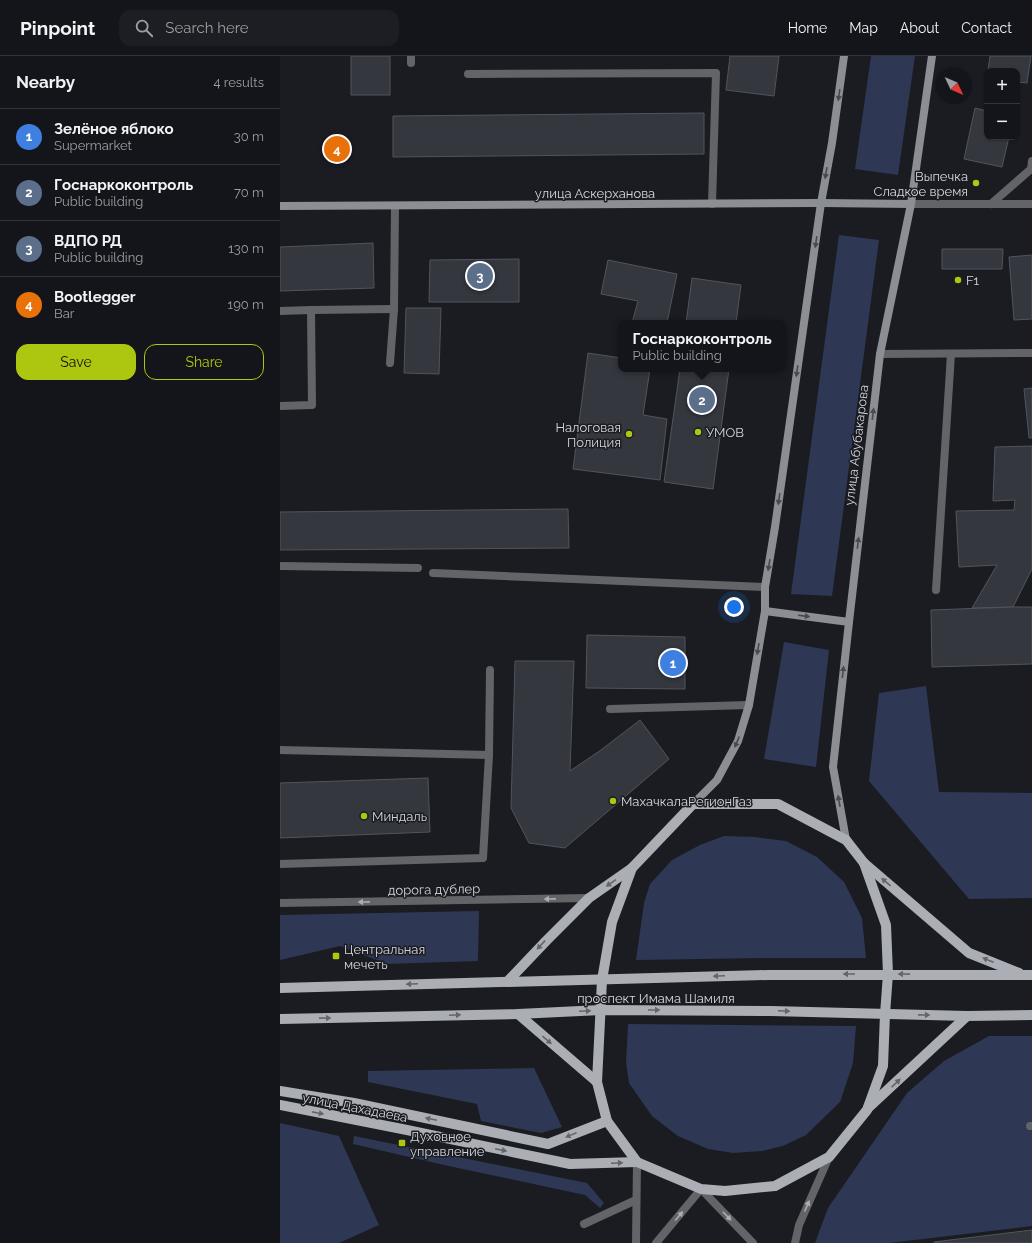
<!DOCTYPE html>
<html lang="en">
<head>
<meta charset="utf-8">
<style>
	:root { --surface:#14151a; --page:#1d1e23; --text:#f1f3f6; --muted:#9d9fa2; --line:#333439; --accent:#adc610 }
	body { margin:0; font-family:Raleway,sans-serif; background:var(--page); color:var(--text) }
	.controls { position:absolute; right:12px; top:12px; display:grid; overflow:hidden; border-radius:8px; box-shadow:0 1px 3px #0004 }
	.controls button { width:36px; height:36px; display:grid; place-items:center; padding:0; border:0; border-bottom:1px solid var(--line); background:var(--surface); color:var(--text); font:20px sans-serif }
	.compass { position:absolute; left:656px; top:12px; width:36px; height:36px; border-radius:50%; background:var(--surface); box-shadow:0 1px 3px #0004; rotate:134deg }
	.you { position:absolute; left:454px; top:551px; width:14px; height:14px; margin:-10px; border:3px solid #fff; border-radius:50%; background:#1a73e8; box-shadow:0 0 0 6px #1a73e833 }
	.badge { display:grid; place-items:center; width:26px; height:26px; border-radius:50%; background:var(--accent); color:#fff; font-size:13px; font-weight:700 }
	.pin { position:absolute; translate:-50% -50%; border:2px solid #fff; box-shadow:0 1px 4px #0006 }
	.popup { position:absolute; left:338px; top:264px; width:168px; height:52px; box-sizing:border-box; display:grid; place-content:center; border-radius:8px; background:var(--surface); filter:drop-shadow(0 1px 3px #0005); font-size:13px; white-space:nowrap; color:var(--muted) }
	.popup b { font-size:15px; color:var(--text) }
	.popup::after { content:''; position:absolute; left:50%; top:100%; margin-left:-8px; border:8px solid transparent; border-top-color:var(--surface) }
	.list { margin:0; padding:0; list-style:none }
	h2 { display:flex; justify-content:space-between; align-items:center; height:52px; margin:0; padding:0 16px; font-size:17px }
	h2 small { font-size:13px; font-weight:400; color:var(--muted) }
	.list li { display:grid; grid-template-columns:26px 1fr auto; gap:12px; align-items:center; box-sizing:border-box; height:56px; padding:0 16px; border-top:1px solid var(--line) }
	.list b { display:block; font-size:15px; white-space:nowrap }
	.list p { margin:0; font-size:13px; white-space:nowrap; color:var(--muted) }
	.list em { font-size:13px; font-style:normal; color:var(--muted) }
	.actions { display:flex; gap:8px; padding:12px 16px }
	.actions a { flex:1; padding:9px 0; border:1px solid var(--accent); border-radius:12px; text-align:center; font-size:14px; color:var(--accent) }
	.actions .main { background:var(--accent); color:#111 }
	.icon { flex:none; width:22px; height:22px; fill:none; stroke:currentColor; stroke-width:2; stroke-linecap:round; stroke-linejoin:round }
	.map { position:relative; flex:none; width:752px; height:1187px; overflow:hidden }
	header { display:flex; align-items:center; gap:24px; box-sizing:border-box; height:56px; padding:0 20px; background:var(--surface); border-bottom:1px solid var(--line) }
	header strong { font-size:19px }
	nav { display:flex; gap:22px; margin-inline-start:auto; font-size:14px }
	.search { width:280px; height:36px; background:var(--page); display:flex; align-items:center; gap:10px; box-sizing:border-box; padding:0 14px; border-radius:12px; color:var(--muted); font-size:15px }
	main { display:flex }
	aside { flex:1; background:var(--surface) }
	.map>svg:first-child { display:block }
	.green { fill:#2e3854 }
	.building { fill:#34373e; stroke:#51545c }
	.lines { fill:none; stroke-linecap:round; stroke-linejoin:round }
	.lane { stroke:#636468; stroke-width:8 }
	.street { stroke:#636468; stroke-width:8 }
	.secondary { stroke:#8b8e93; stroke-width:8 }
	.primary { stroke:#abaeb5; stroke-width:10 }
	.oneway { fill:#474a4f }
	.oneway2 { fill:#62656c }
	.oneway3 { fill:#acadb2 }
	.poi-dot { fill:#adc610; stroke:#1a1c22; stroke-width:1.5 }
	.labels { text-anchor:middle; stroke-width:3; stroke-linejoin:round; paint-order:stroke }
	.poi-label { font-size:13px; fill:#d3d5da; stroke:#1a1c22; text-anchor:start }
	.street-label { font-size:13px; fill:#d3d5da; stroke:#1a1c22 }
</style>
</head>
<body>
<header>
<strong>Pinpoint</strong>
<div class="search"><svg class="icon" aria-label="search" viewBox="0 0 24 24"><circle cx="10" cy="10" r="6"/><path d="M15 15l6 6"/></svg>Search here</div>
<nav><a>Home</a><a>Map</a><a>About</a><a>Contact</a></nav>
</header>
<main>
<aside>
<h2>Nearby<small>4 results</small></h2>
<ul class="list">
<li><span class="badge" style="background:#3f7fe0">1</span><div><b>Зелёное яблоко</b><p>Supermarket</p></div><em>30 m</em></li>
<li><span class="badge" style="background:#5c6f8a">2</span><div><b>Госнаркоконтроль</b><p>Public building</p></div><em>70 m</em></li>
<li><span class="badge" style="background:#5c6f8a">3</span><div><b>ВДПО РД</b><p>Public building</p></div><em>130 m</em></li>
<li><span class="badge" style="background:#e8710a">4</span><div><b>Bootlegger</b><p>Bar</p></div><em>190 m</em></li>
</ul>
<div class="actions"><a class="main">Save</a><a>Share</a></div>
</aside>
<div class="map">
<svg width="752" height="1187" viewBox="0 0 752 1187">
	<rect width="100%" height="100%" fill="#1a1c22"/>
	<g class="green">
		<path d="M 591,0 L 635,0 L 618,119 L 575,113 Z"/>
		<path d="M 559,179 L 599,184 L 552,540 L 511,538 Z"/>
		<path d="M 504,586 L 549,594 L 536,711 L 484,703 Z"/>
		<path d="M 646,630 L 659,736 L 752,737 L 752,842 L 689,843 L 589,725 L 599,637 Z"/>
		<path d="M 444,780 L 475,781 L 506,785 L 537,801 L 564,826 L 582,862 L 586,902 L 487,902 L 356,904 L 364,847 L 370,828 L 392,804 L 420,789 Z"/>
		<path d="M 199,855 L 198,905 L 107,908 L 60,890 L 0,904 L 0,859 Z"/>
		<path d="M 348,968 L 576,970 L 573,1007 L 560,1046 L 526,1079 L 503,1090 L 482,1095 L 453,1097 L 428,1093 L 398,1080 L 372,1060 L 349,1027 L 346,1007 Z"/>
		<path d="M 709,980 L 752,980 L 752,1170 L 609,1187 L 535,1187 L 548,1152 L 627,1037 L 664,1005 Z"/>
		<path d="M 254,1012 L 282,1071 L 261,1077 L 201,1065 L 197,1048 L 88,1026 L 88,1015 Z"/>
		<path d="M 0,1067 L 59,1080 L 99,1169 L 59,1187 L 0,1187 Z"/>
		<path d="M 74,1080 L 307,1127 L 324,1147 L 320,1152 L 305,1139 L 164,1109 L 73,1088 Z"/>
	</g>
	<g class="building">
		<rect x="71" y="0" width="39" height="39"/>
		<path d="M 450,0 L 499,0 L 494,40 L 446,34 Z"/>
		<path d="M 710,0 L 751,0 L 747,27 L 737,26 L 737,15 L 708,15 Z"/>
		<path d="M 695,52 L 707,55 L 707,81 L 729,81 L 722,111 L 684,103 Z"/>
		<path d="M 424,57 L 424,98 L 113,101 L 113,60 Z"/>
		<path d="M 93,187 L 94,232 L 0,235 L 0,191 Z"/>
		<path d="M 662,193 L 723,193 L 722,213 L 662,213 Z"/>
		<path d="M 752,199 L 752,263 L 734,264 L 729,201 Z"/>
		<path d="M 239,203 L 239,246 L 149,246 L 150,204 Z"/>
		<path d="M 328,204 L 397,218 L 387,267 L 352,267 L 358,245 L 321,238 Z"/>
		<path d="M 412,222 L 461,229 L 456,267 L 406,267 Z"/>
		<path d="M 126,252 L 161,252 L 159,318 L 124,317 Z"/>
		<path d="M 308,297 L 341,302 L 341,313 L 370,313 L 363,359 L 387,363 L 380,424 L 293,413 Z"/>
		<path d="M 400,313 L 449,313 L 433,433 L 384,426 Z"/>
		<path d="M 752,332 L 752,382 L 749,382 L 744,333 Z"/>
		<path d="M 752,390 L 752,513 L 733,551 L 692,552 L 717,509 L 679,511 L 676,455 L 734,454 L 735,444 L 713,445 L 715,391 Z"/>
		<path d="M 288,453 L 289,492 L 0,494 L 0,456 Z"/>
		<path d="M 733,551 L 752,551 L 752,608 L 652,611 L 651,554 Z"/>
		<path d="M 307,579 L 405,581 L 405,633 L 306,632 Z"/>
		<path d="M 235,605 L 294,605 L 290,715 L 321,694 L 360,664 L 389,703 L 285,792 L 249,787 L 231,752 Z"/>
		<path d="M 148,722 L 150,776 L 0,782 L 0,727 Z"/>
		<path d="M 752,1174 L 752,1187 L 654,1187 L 654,1186 Z"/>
	</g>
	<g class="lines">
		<g class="lane">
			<path d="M 131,0 L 131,7"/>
			<path d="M 188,18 L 436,17 L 432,148"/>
			<path d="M 631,148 L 752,148"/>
			<path d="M 711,148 L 751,113 L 752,105"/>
			<path d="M 0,255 L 31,254"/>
			<path d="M 600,298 L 752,297"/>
			<path d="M 0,350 L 32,349 L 31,254 L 114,253"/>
			<path d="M 0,510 L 138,512"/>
			<path d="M 153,517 L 485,531"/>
			<path d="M 656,534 L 671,298"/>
			<path d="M 0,694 L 209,699 L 210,614"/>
			<path d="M 0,808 L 203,802 L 209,699"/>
			<path d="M 750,1070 L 752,1070"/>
			<path d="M 304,1168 L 356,1144"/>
		</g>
		<g class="street">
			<path d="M 110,307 L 114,253 L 115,150"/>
			<path d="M 330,653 L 469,649"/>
			<path d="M 0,847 L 309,842"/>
			<path d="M 356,1187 L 357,1106"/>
			<path d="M 376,1187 L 421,1133 L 473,1187"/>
			<path d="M 515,1187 L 519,1169 L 549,1101"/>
		</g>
		<g class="secondary">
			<path d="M 0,150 L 541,147 L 631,148"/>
			<path d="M 485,555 L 569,566"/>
			<path d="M 413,748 L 437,724 L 458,685 L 469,649 L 485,555 L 485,531 L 495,471 L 541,147 L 552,87 L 564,0"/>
			<path d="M 566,784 L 553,711 L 569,566 L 600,298 L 631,148 L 652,0"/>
		</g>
		<g class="primary">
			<path d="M 413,748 L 498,748 L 566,784 L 584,807 L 606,869 L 608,918 L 605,958 L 603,1010 L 587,1054 L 549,1101 L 495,1130 L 445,1135 L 421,1133 L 357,1106 L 327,1065 L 317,1026 L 322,924 L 332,866 L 352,812 Z"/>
			<path d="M 584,807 L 689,897 L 739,917"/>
			<path d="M 227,926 L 266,885 L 309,842 L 352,812"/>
			<path d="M 0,932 L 488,919 L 752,919"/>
			<path d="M 238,958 L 317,1026"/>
			<path d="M 0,963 L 238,958 L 321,954 L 491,955 L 687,960 L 752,959"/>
			<path d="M 0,1035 L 74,1047 L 268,1088 L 327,1065"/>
			<path d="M 0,1049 L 127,1074 L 290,1108 L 357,1106"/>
			<path d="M 588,1052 L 687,960"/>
		</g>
	</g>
	<defs><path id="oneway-solid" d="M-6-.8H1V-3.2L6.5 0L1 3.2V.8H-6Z"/></defs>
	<g class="oneway">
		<use href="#oneway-solid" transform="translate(559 39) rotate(98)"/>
		<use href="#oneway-solid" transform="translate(546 117) rotate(100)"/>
		<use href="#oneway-solid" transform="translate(536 186) rotate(98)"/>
		<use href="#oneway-solid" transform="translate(517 315) rotate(98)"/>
		<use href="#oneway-solid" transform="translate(593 358) rotate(-83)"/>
		<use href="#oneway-solid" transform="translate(499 443) rotate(98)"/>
		<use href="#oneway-solid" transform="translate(578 487) rotate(-83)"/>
		<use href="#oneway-solid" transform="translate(489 509) rotate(99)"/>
		<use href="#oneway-solid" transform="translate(524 560) rotate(7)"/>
		<use href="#oneway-solid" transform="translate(478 593) rotate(100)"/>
		<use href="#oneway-solid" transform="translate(563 616) rotate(-84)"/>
		<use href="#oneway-solid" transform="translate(457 686) rotate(113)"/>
		<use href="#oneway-solid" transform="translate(559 745) rotate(-100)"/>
	</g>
	<g class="oneway2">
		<use href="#oneway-solid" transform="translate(606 826) rotate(-140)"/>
		<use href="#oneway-solid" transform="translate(331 827) rotate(145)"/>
		<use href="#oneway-solid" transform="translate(261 889) rotate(133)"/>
		<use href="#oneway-solid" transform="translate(708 904) rotate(-158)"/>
		<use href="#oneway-solid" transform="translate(569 918) rotate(180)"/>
		<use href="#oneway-solid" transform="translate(624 918) rotate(-179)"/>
		<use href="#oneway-solid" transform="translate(439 920) rotate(178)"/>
		<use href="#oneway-solid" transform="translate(132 928) rotate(178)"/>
		<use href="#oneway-solid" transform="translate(374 954)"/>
		<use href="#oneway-solid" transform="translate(305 955) rotate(-3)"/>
		<use href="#oneway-solid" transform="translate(504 955) rotate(2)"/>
		<use href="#oneway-solid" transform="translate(175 959) rotate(-2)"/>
		<use href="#oneway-solid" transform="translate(644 959) rotate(1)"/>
		<use href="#oneway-solid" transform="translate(45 962) rotate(-1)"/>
		<use href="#oneway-solid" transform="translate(267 984) rotate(41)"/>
		<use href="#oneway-solid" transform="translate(616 1027) rotate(-43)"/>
		<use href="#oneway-solid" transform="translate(38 1057) rotate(11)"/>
		<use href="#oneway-solid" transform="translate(151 1063) rotate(-168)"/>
		<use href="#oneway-solid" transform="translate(291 1079) rotate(158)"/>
		<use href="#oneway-solid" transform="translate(221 1094) rotate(12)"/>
		<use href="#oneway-solid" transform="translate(337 1107) rotate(-2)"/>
	</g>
	<g class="oneway3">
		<use href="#oneway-solid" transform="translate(270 843) rotate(179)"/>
		<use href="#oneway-solid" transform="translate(84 846) rotate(179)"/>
		<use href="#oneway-solid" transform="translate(527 1150) rotate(-66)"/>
		<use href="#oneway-solid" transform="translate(399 1160) rotate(-50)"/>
		<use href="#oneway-solid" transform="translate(447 1160) rotate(46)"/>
	</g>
	<g class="poi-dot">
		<circle cx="696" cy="127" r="4"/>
		<circle cx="678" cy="224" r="4"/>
		<circle cx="418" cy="376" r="4"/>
		<circle cx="349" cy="378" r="4"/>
		<circle cx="333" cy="745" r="4"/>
		<circle cx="84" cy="760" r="4"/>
		<rect x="52" y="896" width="8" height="8" rx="2"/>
		<rect x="118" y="1083" width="8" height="8" rx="2"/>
	</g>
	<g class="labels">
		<g class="poi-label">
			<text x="688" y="125" text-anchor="end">Выпечка<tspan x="688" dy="15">Сладкое время</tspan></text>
			<text x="686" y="229">F1</text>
			<text x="341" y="376" text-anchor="end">Налоговая<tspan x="341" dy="15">Полиция</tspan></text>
			<text x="426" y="381">УМОВ</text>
			<text x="341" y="750">МахачкалаРегионГаз</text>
			<text x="92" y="765">Миндаль</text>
			<text x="64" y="898">Центральная<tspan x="64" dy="15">мечеть</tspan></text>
			<text x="130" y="1085">Духовное<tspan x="130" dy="15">управление</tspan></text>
		</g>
		<g class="street-label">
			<text x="315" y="142">улица Аскерханова</text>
			<text transform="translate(576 389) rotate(-83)" y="5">улица Абубакарова</text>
			<text transform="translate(154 833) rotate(-1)" y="5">дорога дублер</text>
			<text x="376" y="947">проспект Имама Шамиля</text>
			<text transform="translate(75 1051) rotate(11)" y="5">улица Дахадаева</text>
		</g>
	</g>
</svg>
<div class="controls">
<button>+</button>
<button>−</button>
</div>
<svg class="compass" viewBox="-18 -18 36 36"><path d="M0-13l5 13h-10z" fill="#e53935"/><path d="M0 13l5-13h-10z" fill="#9d9fa2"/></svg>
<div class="you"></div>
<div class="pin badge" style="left:393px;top:607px;background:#3f7fe0">1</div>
<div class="pin badge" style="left:422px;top:344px;background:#5c6f8a">2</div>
<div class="popup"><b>Госнаркоконтроль</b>Public building</div>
<div class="pin badge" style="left:200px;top:220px;background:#5c6f8a">3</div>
<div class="pin badge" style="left:57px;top:93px;background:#e8710a">4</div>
</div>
</main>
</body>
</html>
